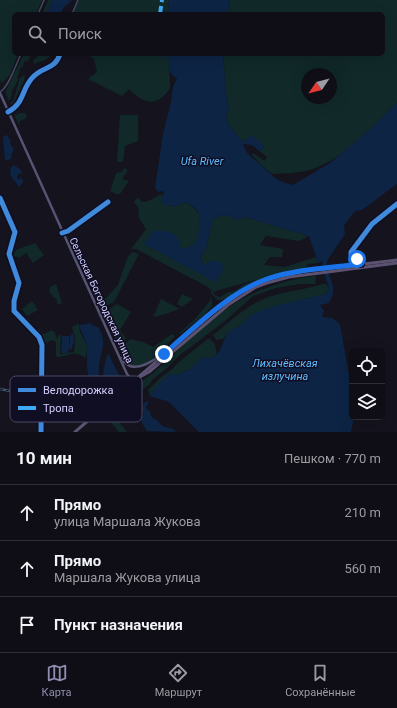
<!DOCTYPE html>
<html lang="ru">
<head>
<meta charset="utf-8">
<style>
	:root { --surface:#0f0e16; --page:#18171f; --text:#f1f3f6; --muted:#9b9ca1; --line:#2f2e35; --accent:#908eb0 }
	body { margin:0; font-family:Roboto,sans-serif; background:var(--page); color:var(--text) }
	.controls { position:absolute; right:12px; bottom:12px; display:grid; overflow:hidden; border-radius:6px; box-shadow:0 4px 16px #0002 }
	.controls button { width:36px; height:36px; display:grid; place-items:center; padding:0; border:0; border-bottom:1px solid var(--line); background:var(--surface); color:var(--text); font:20px sans-serif }
	.compass { position:absolute; left:301px; top:68px; width:36px; height:36px; border-radius:50%; background:var(--surface); box-shadow:0 4px 16px #0002; rotate:235deg }
	.stop { position:absolute; width:12px; height:12px; margin:-9px; border:3px solid #1a73e8; border-radius:50%; background:#fff }
	.stop.end { background:#1a73e8; border-color:#fff; box-shadow:0 1px 4px #0008 }
	.list { margin:0; padding:0; list-style:none }
	h2 { display:flex; justify-content:space-between; align-items:center; height:52px; margin:0; padding:0 16px; font-size:17px }
	h2 small { font-size:13px; font-weight:400; color:var(--muted) }
	.list li { display:grid; grid-template-columns:26px 1fr auto; gap:12px; align-items:center; box-sizing:border-box; height:56px; padding:0 16px; border-top:1px solid var(--line) }
	.list b { display:block; font-size:15px; white-space:nowrap }
	.list p { margin:0; font-size:13px; white-space:nowrap; color:var(--muted) }
	.list em { font-size:13px; font-style:normal; color:var(--muted) }
	.icon { flex:none; width:22px; height:22px; fill:none; stroke:currentColor; stroke-width:2; stroke-linecap:round; stroke-linejoin:round }
	.map { position:relative; flex:none; width:397px; height:432px; overflow:hidden }
	.search { position:absolute; background:var(--surface); box-shadow:0 4px 16px #0002; left:12px; right:12px; top:12px; height:44px; display:flex; align-items:center; gap:10px; box-sizing:border-box; padding:0 14px; border-radius:6px; color:var(--muted); font-size:15px }
	.sheet { height:220px; background:var(--surface) }
	nav { display:flex; justify-content:space-around; align-items:center; box-sizing:border-box; height:56px; border-top:1px solid var(--line); background:var(--surface); font-size:11px; color:var(--muted) }
	nav a { display:grid; justify-items:center; gap:2px }
	nav .on { color:var(--accent) }
	.map>svg:first-child { display:block }
	.green { fill:#112929; fill-rule:evenodd }
	.water { fill:#0d2445 }
	.lines { fill:none; stroke-linecap:round; stroke-linejoin:round }
	.stream { stroke:#0d2445; stroke-width:1 }
	.minor { stroke:#47485f; stroke-width:1.5 }
	.tertiary { stroke:#47485f; stroke-width:2 }
	.secondary { stroke:#555472; stroke-width:2.5 }
	.primary { stroke:#5b5171; stroke-width:3 }
	.rail-casing { stroke:#405868; stroke-width:2.5 }
	.rail { stroke:#100e23; stroke-width:1; stroke-dasharray:3; stroke-linecap:butt }
	.quiet { stroke:#3fa9f5; stroke-width:4; stroke-dasharray:8 4; stroke-linecap:butt }
	.cycleway-casing { stroke:#100e23; stroke-width:8 }
	.cycleway { stroke:#408adc; stroke-width:5 }
	.route { stroke:#1a73e8; stroke-width:5 }
	.labels { text-anchor:middle; stroke-width:3; stroke-linejoin:round; paint-order:stroke }
	.street-label { font-size:10px; fill:#d3d0ff; stroke:#100e23 }
	.water-label { font-size:11px; font-style:italic; fill:#5ebcff; stroke:#100e23 }
	.key { fill:#100e23; stroke:#4a4865; stroke-width:1 }
	.key-label { font-size:11px; fill:#d3d0ff }
</style>
</head>
<body>
<div class="map">
<svg width="397" height="432" viewBox="0 0 397 432">
	<rect width="100%" height="100%" fill="#14131e"/>
	<g class="green">
		<path d="M 0,0 L 42,0 L 36,14 L 14,14 L 14,54 L 18,54 L 10,75 L 2,83 L 0,80 Z"/>
		<path d="M 48,0 L 52,0 L 47,14 L 42,14 Z"/>
		<path d="M 79,0 L 169,0 L 168,14 L 72,14 Z"/>
		<path d="M 230,0 L 397,0 L 397,103 C 372,127 340,163 306,171 C 295,173 283,173 272,174 L 261,165 L 252,155 L 253,153 L 265,161 L 267,157 L 259,151 L 264,147 L 241,140 L 228,124 L 226,114 L 229,108 L 226,94 L 223,54 L 383,54 L 383,14 L 227,14 ZM 307,74 L 331,74 L 331,98 L 307,98 Z"/>
		<path d="M 24,54 L 29,54 L 30,58 L 27,63 L 27,61 L 24,62 L 23,67 L 20,68 L 19,74 L 17,76 L 18,80 L 12,91 L 11,98 L 9,101 L 5,92 Z"/>
		<path d="M 41,54 L 53,54 L 45,60 L 34,64 L 33,60 Z"/>
		<path d="M 88,54 L 169,54 C 170,64 169,72 170,82 C 170,84 170,86 170,88 C 168,92 165,95 161,98 C 150,107 138,98 129,89 L 122,96 L 88,79 L 97,72 L 94,59 Z"/>
		<path d="M 25,75 L 24,81 L 12,106 L 10,103 L 13,101 L 20,78 Z"/>
		<path d="M 19,113 L 25,113 L 27,115 L 25,119 L 20,121 L 19,125 L 14,114 L 16,115 Z"/>
		<path d="M 120,115 L 138,115 L 138,141 L 125,146 L 123,162 L 117,162 Z"/>
		<path d="M 124,168 L 128,170 L 122,179 L 129,181 L 120,194 L 116,194 L 110,191 L 116,173 L 122,172 Z"/>
		<path d="M 164,194 L 161,201 L 173,207 L 187,202 L 196,210 L 200,215 L 199,237 L 195,244 L 187,248 L 181,249 L 152,232 L 204,265 L 200,257 L 206,249 L 212,221 C 220,213 228,214 237,220 L 245,217 L 309,236 L 299,241 L 266,236 L 260,245 L 283,249 L 282,257 L 270,257 L 264,265 L 285,267 L 316,257 L 318,263 L 308,264 L 304,269 C 284,272 265,276 247,286 C 238,290 227,302 217,300 L 211,293 L 212,289 L 210,290 L 208,287 L 136,249 L 131,249 L 146,229 L 139,218 L 138,207 L 134,202 L 136,199 L 139,198 L 142,202 C 150,202 156,195 164,194 ZM 258,279 L 243,285 L 235,291 L 228,292 L 220,297 L 216,296 L 213,292 Z"/>
		<path d="M 35,243 L 44,255 L 33,263 L 26,253 L 19,258 L 13,255 L 16,250 Z"/>
		<path d="M 133,252 L 139,254 L 114,302 L 104,307 L 99,304 L 97,302 L 104,300 L 118,285 L 128,256 Z"/>
		<path d="M 316,276 L 315,284 L 300,284 L 276,288 L 253,296 L 225,321 L 180,355 L 167,368 L 152,380 L 150,384 L 128,400 L 126,395 L 134,390 L 140,382 L 152,374 C 175,354 196,332 220,313 C 247,293 283,279 316,276 Z"/>
		<path d="M 56,284 L 62,303 L 58,305 L 56,298 L 53,297 L 49,291 L 50,287 Z"/>
		<path d="M 323,284 L 326,284 L 329,287 L 327,293 L 320,297 L 312,297 L 293,302 L 255,314 L 249,318 L 241,325 L 229,332 L 223,339 L 216,340 L 213,335 C 230,322 245,306 266,298 C 284,291 304,290 323,284 Z"/>
		<path d="M 182,294 L 193,299 L 182,307 L 177,304 Z"/>
		<path d="M 210,297 L 212,300 L 212,306 L 205,314 L 180,334 L 179,333 L 194,320 L 210,301 Z"/>
		<path d="M 161,299 L 178,308 L 179,309 L 166,314 L 153,317 Z"/>
		<path d="M 32,301 L 38,310 L 27,316 L 22,309 Z"/>
		<path d="M 117,304 L 131,312 L 120,330 L 126,338 L 119,347 L 104,317 L 108,310 Z"/>
		<path d="M 28,318 C 31,323 32,327 36,330 L 40,330 L 39,333 L 40,335 L 42,333 L 44,334 L 52,330 L 55,333 L 57,339 L 59,335 L 61,335 L 60,354 L 74,352 L 75,337 L 72,327 L 78,324 L 79,324 L 79,329 L 87,346 L 86,358 C 71,349 70,357 56,357 L 56,342 L 53,340 L 46,343 L 43,342 L 25,320 Z"/>
		<path d="M 172,334 L 175,336 C 167,345 146,370 133,366 C 126,364 123,357 120,352 L 120,350 L 130,339 L 143,342 L 153,347 Z"/>
		<path d="M 209,338 L 215,344 L 217,355 C 212,359 209,359 203,357 L 193,368 L 177,375 L 165,378 L 150,396 L 148,390 L 160,378 L 171,370 L 179,362 Z"/>
		<path d="M 110,417 L 119,422 L 127,432 L 119,432 L 108,419 Z"/>
	</g>
	<g class="water">
		<path d="M 52,0 L 72,0 L 67,5 L 64,7 L 60,14 L 47,14 Z"/>
		<path d="M 169,0 L 230,0 L 227,14 L 168,14 Z"/>
		<path d="M 169,54 L 223,54 L 226,94 L 229,108 L 226,114 L 228,124 L 241,140 L 244,141 L 252,135 L 261,143 L 264,147 L 259,151 L 252,145 L 243,144 L 247,153 L 274,177 L 280,181 L 293,185 L 330,163 L 368,131 L 397,103 L 397,184 L 362,210 L 355,211 L 344,225 L 345,234 L 327,261 C 326,279 340,285 329,303 L 320,305 L 324,311 L 322,317 L 332,318 L 340,324 L 352,393 L 352,417 L 354,417 L 351,432 L 199,432 L 169,402 L 150,396 L 155,388 L 169,374 L 177,375 L 189,370 L 203,357 C 221,363 220,344 228,333 C 231,329 237,328 241,325 C 244,323 246,320 248,318 C 262,307 292,302 309,298 C 316,296 321,296 327,293 L 329,287 L 325,277 L 322,261 L 318,263 L 309,236 L 245,217 L 237,220 C 228,214 220,213 212,221 L 206,249 L 200,257 L 204,265 L 211,261 L 222,262 C 225,271 220,276 215,282 L 144,244 L 153,231 C 159,230 173,231 177,237 C 179,240 180,246 181,249 C 197,247 199,239 199,225 C 199,222 200,219 200,216 C 198,210 192,206 187,202 L 173,207 L 170,205 L 165,206 L 161,201 L 164,192 L 162,191 L 158,192 L 155,188 L 163,134 L 171,102 L 173,87 L 177,78 C 166,73 170,64 169,54 Z"/>
		<path d="M 7,135 L 11,141 L 10,143 L 14,150 L 11,155 L 12,158 L 8,160 L 5,160 L 3,140 L 4,136 Z"/>
		<path d="M 14,165 L 20,169 L 22,174 L 20,174 L 19,173 L 17,177 L 19,180 L 21,177 L 23,182 L 21,185 L 19,187 L 10,175 L 11,167 Z"/>
		<path d="M 91,323 L 93,326 L 98,327 C 108,342 101,350 99,365 C 98,373 100,382 97,390 C 85,378 87,363 87,348 C 87,343 83,335 81,330 L 79,328 L 80,325 Z"/>
		<path d="M 73,333 C 76,340 73,344 71,350 L 68,349 L 68,353 L 61,353 L 62,336 L 69,336 L 69,348 L 70,336 Z"/>
		<path d="M 108,353 L 120,377 L 120,381 L 105,395 L 102,390 L 104,384 L 102,382 L 105,362 Z"/>
		<path d="M 148,401 L 149,401 L 146,407 L 148,411 L 149,410 L 152,418 L 157,420 L 162,426 L 173,429 L 176,432 L 147,431 L 140,420 L 144,415 L 142,409 L 144,403 Z"/>
	</g>
	<g class="lines">
		<path class="stream" d="M 159,58 L 169,57"/>
		<g class="minor">
			<path d="M 38,14 L 44,0"/>
			<path d="M 72,14 L 78,0"/>
			<path d="M 0,92 C 9,87 16,64 21,54"/>
			<path d="M 8,112 C 25,103 21,89 33,77 C 43,66 55,70 60,54"/>
			<path d="M 0,198 L 15,232 L 9,254 L 19,283 L 14,301 L 14,311 L 39,337 L 42,345 L 41,432"/>
			<path d="M 63,232 L 68,231 L 108,202"/>
		</g>
		<path class="tertiary" d="M 361,264 L 360,260 L 352,259 L 351,255 L 351,252 L 372,224 L 397,204"/>
		<g class="secondary">
			<path d="M 0,93 C 42,187 84,281 127,374 L 133,381"/>
			<path d="M 121,358 C 124,361 126,365 130,366 C 141,370 155,359 163,354"/>
		</g>
		<g class="primary">
			<path d="M 138,378 L 149,372 L 228,305 L 256,287 L 267,283 L 289,277 L 397,263"/>
			<path d="M 75,432 L 216,310 L 240,293 L 267,279 L 286,274 L 306,271 L 397,260"/>
		</g>
		<defs>
			<path id="rail" d="M 0,389 L 30,395"/>
		</defs>
		<use href="#rail" class="rail-casing"/>
		<use href="#rail" class="rail"/>
		<path class="quiet" d="M 160,14 L 162,0"/>
		<defs>
			<g id="cycleway">
				<path d="M 8,112 C 25,103 21,89 33,77 C 43,66 55,70 60,54"/>
				<path d="M 0,198 L 15,232 L 9,254 L 19,283 L 14,301 L 14,311 L 39,337 L 42,345 L 41,432"/>
				<path d="M 62,233 L 68,231 L 108,202"/>
				<path d="M 361,264 L 360,260 L 352,259 L 351,255 L 351,252 L 372,224 L 397,204"/>
			</g>
		</defs>
		<use href="#cycleway" class="cycleway-casing"/>
		<use href="#cycleway" class="cycleway"/>
	</g>
	<g class="lines">
		<path class="route" d="M 164,354 C 194,328 228,293 267,279 C 296,269 330,268 360,264 L 360,260 L 357,259"/>
	</g>
	<g class="labels">
		<g class="street-label">
			<text transform="translate(102 300) rotate(65)" y="4">Сельская Богородская улица</text>
		</g>
		<g class="water-label">
			<text x="202" y="165">Ufa River</text>
			<text x="285" y="367">Лихачёвская<tspan x="285" dy="13">излучина</tspan></text>
		</g>
	</g>
	<rect x="10" y="376" width="132" height="46" rx="6" class="key"/>
	<rect x="18" y="388" width="18" height="4" fill="#408adc"/>
	<rect x="18" y="406" width="18" height="4" fill="#3fa9f5"/>
	<g class="key-label">
		<text x="43" y="394">Велодорожка</text>
		<text x="43" y="412">Тропа</text>
	</g>
</svg>
<div class="controls">
<button><svg class="icon" aria-label="locate" viewBox="0 0 24 24"><circle cx="12" cy="12" r="6"/><path d="M12 2v4M12 18v4M2 12h4M18 12h4"/></svg></button>
<button><svg class="icon" aria-label="layers" viewBox="0 0 24 24"><path d="M12 4l9 5-9 5-9-5zM3 14l9 5 9-5"/></svg></button>
</div>
<svg class="compass" viewBox="-18 -18 36 36"><path d="M0-13l5 13h-10z" fill="#e53935"/><path d="M0 13l5-13h-10z" fill="#9b9ca1"/></svg>
<div class="stop" style="left:357px;top:259px"></div>
<div class="stop end" style="left:164px;top:354px"></div>
<div class="search"><svg class="icon" aria-label="search" viewBox="0 0 24 24"><circle cx="10" cy="10" r="6"/><path d="M15 15l6 6"/></svg>Поиск</div>
</div>
<section class="sheet">
<h2>10 мин<small>Пешком · 770 m</small></h2>
<ul class="list">
<li><svg class="icon" aria-label="ahead" viewBox="0 0 24 24"><path d="M12 20V5M6 11l6-6 6 6"/></svg><div><b>Прямо</b><p>улица Маршала Жукова</p></div><em>210 m</em></li>
<li><svg class="icon" aria-label="ahead" viewBox="0 0 24 24"><path d="M12 20V5M6 11l6-6 6 6"/></svg><div><b>Прямо</b><p>Маршала Жукова улица</p></div><em>560 m</em></li>
<li><svg class="icon" aria-label="arrive" viewBox="0 0 24 24"><path d="M6 21V4h12l-3 4 3 4H6"/></svg><div><b>Пункт назначения</b></div></li>
</ul>
</section>
<nav>
<a class="on"><svg class="icon" aria-label="map" viewBox="0 0 24 24"><path d="M3 6l6-2 6 2 6-2v14l-6 2-6-2-6 2zM9 4v14M15 6v14"/></svg>Карта</a>
<a><svg class="icon" aria-label="directions" viewBox="0 0 24 24"><path d="M12 3l9 9-9 9-9-9zM9 14v-3h6M13 9l2 2-2 2"/></svg>Маршрут</a>
<a><svg class="icon" aria-label="saved" viewBox="0 0 24 24"><path d="M7 4h10v16l-5-4-5 4z"/></svg>Сохранённые</a>
</nav>
</body>
</html>
